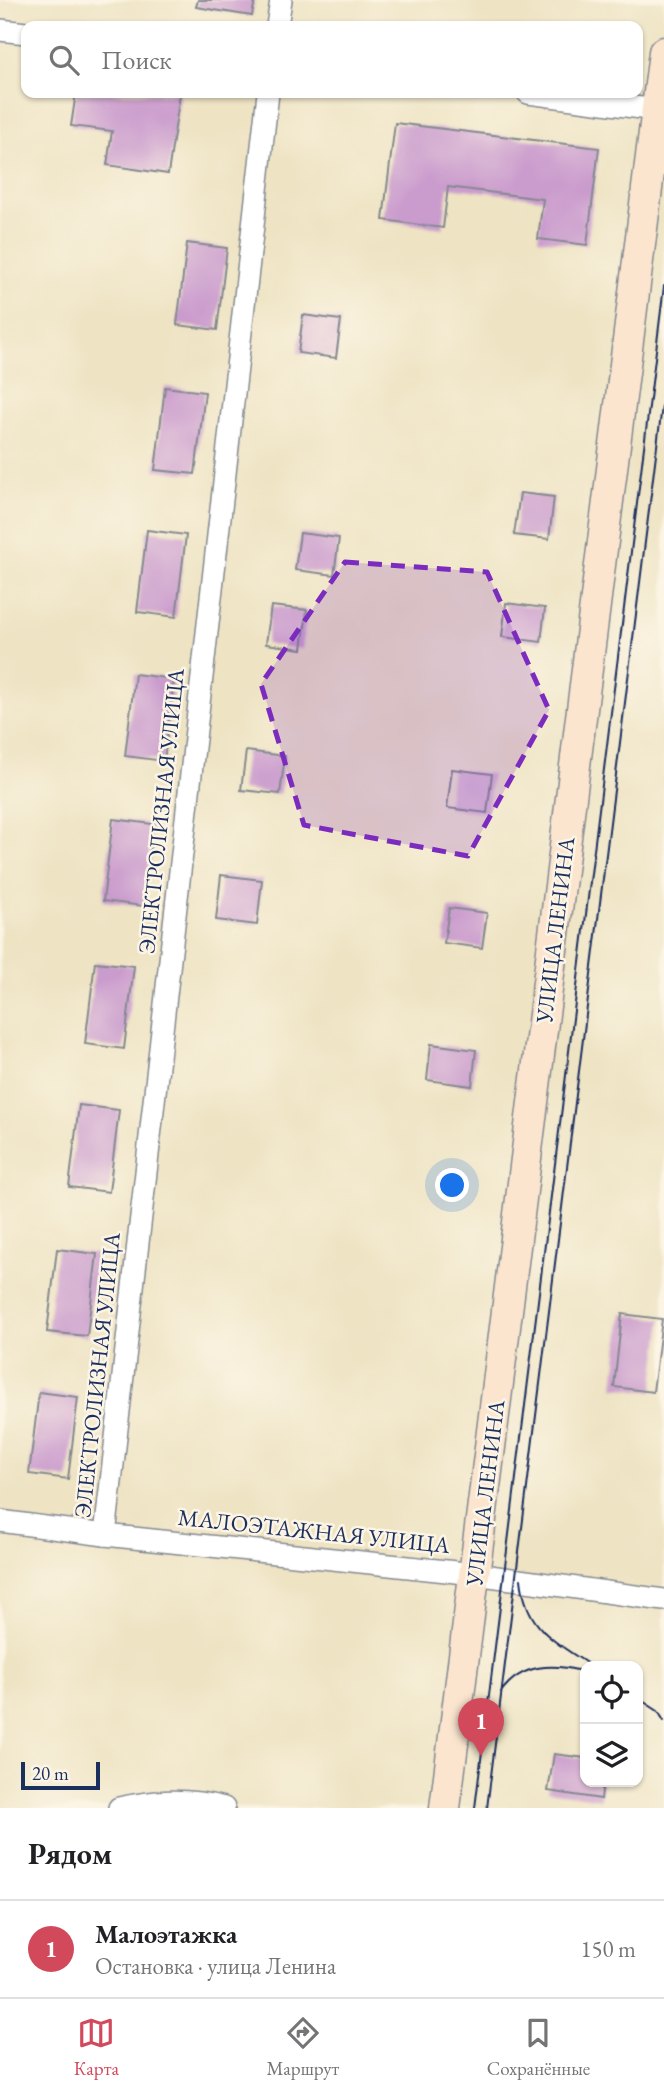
<!DOCTYPE html>
<html lang="ru">
<head>
<meta charset="utf-8">
<style>
	:root { --surface:#fff; --page:#f6f6f6; --text:#202124; --muted:#757577; --line:#e0e0e0; --accent:#d1495b }
	body { margin:0; font-family:"EB Garamond",serif; background:var(--page); color:var(--text) }
	.controls { position:absolute; right:21px; bottom:21px; display:grid; overflow:hidden; border-radius:14px; box-shadow:0 2px 5px #0004 }
	.controls button { width:63px; height:63px; display:grid; place-items:center; padding:0; border:0; border-bottom:2px solid var(--line); background:var(--surface); color:var(--text); font:35px sans-serif }
	.scale { position:absolute; left:21px; bottom:18px; width:79px; box-sizing:border-box; padding-left:7px; border:4px solid #1b2f5e; border-top:0; font-size:19px; line-height:24px; white-space:nowrap; color:#1b2f5e; -webkit-text-stroke:5px #fcf5e5; paint-order:stroke }
	.you { position:absolute; left:453px; top:1186px; width:24px; height:24px; margin:-18px; border:5px solid #fff; border-radius:50%; background:#1a73e8; box-shadow:0 0 0 10px #1a73e833 }
	.badge { display:grid; place-items:center; width:46px; height:46px; border-radius:50%; background:var(--accent); color:#fff; font-size:23px; font-weight:700 }
	.pin { position:absolute; translate:-50% -58px; filter:drop-shadow(0 2px 4px #0008) }
	.pin::after { content:''; position:absolute; top:37px; width:24px; height:21px; background:inherit; clip-path:polygon(0 0,100% 0,50% 100%) }
	.list { margin:0; padding:0; list-style:none }
	h2 { display:flex; justify-content:space-between; align-items:center; height:91px; margin:0; padding:0 28px; font-size:30px }
	h2 small { font-size:23px; font-weight:400; color:var(--muted) }
	.list li { display:grid; grid-template-columns:46px 1fr auto; gap:21px; align-items:center; box-sizing:border-box; height:98px; padding:0 28px; border-top:2px solid var(--line) }
	.list b { display:block; font-size:26px; white-space:nowrap }
	.list p { margin:0; font-size:23px; white-space:nowrap; color:var(--muted) }
	.list em { font-size:23px; font-style:normal; color:var(--muted) }
	.icon { flex:none; width:38px; height:38px; fill:none; stroke:currentColor; stroke-width:2; stroke-linecap:round; stroke-linejoin:round }
	.map { position:relative; flex:none; width:664px; height:1808px; overflow:hidden }
	.search { position:absolute; background:var(--surface); box-shadow:0 2px 5px #0004; left:21px; right:21px; top:21px; height:77px; display:flex; align-items:center; gap:18px; box-sizing:border-box; padding:0 24px; border-radius:14px; color:var(--muted); font-size:26px }
	.sheet { height:189px; background:var(--surface) }
	nav { display:flex; justify-content:space-around; align-items:center; box-sizing:border-box; height:98px; border-top:2px solid var(--line); background:var(--surface); font-size:19px; color:var(--muted) }
	nav a { display:grid; justify-items:center; gap:4px }
	nav .on { color:var(--accent) }
	.map>svg:first-child { display:block }
	.building { fill:#ca9bcd }
	.lines { fill:none; stroke-linecap:round; stroke-linejoin:round }
	.minor-casing { stroke:#848990; stroke-width:24 }
	.secondary-casing { stroke:#848990; stroke-width:33 }
	.minor { stroke:#fff; stroke-width:21 }
	.secondary { stroke:#fbe5cf; stroke-width:30 }
	.tram { stroke:#1b2f5e; stroke-width:2 }
	.marked { fill:#7b2cbf; fill-opacity:0.2; stroke:#7b2cbf; stroke-width:5; stroke-dasharray:14 9; stroke-linejoin:round }
	.labels { text-anchor:middle; stroke-width:5; stroke-linejoin:round; paint-order:stroke }
	.street-label { font-size:23px; fill:#1b2f5e; stroke:#fcf5e5 }
</style>
</head>
<body>
<div class="map">
<svg width="664" height="1808" viewBox="0 0 664 1808">
	<rect width="100%" height="100%" fill="#fcf5e5"/>
	<filter id="ink" filterUnits="userSpaceOnUse"><feTurbulence type="fractalNoise" baseFrequency=".0143" numOctaves="2"/><feDisplacementMap in="SourceGraphic" scale="14" xChannelSelector="R" yChannelSelector="G"/><feConvolveMatrix kernelMatrix="1 2 1 2 8 2 1 2 1" color-interpolation-filters="sRGB"/></filter>
	<filter id="wash" filterUnits="userSpaceOnUse"><feTurbulence type="fractalNoise" baseFrequency=".00686" numOctaves="4" result="noise"/><feDisplacementMap in="SourceGraphic" scale="28" xChannelSelector="R" yChannelSelector="G"/><feGaussianBlur stdDeviation="1.57" result="paint"/><feColorMatrix in="noise" values="0 0 0 0 0 0 0 0 0 0 0 0 0 0 0 0 0 1.4 0 .05"/><feComposite in="paint" operator="in"/></filter>
	<g filter="url(#wash)">
		<rect width="100%" height="100%" fill="#eee3c3"/>
		<g id="blocks">
			<g class="building">
				<path d="M 198,0 L 255,0 L 252,16 L 196,7 Z"/>
				<path d="M 76,93 L 180,94 L 168,174 L 107,165 L 112,131 L 71,126 Z"/>
				<path d="M 395,123 L 599,148 L 587,245 L 538,239 L 543,199 L 448,187 L 443,228 L 383,220 Z"/>
				<path d="M 187,243 L 227,248 L 217,330 L 177,325 Z"/>
				<path d="M 303,315 L 341,320 L 336,358 L 298,353 Z"/>
				<path d="M 165,387 L 205,392 L 195,474 L 155,470 Z"/>
				<path d="M 520,493 L 554,497 L 549,539 L 514,535 Z"/>
				<path d="M 147,530 L 186,535 L 176,617 L 137,612 Z"/>
				<path d="M 300,533 L 339,538 L 334,575 L 295,570 Z"/>
				<path d="M 506,603 L 545,608 L 541,642 L 502,637 Z"/>
				<path d="M 271,606 L 307,610 L 302,649 L 266,644 Z"/>
				<path d="M 135,674 L 174,679 L 164,761 L 125,756 Z"/>
				<path d="M 246,751 L 285,756 L 280,794 L 241,790 Z"/>
				<path d="M 452,769 L 492,774 L 487,813 L 447,808 Z"/>
				<path d="M 113,819 L 153,824 L 143,906 L 103,901 Z"/>
				<path d="M 221,875 L 262,880 L 257,925 L 216,920 Z"/>
				<path d="M 449,908 L 487,913 L 482,948 L 444,943 Z"/>
				<path d="M 95,962 L 134,966 L 124,1049 L 85,1044 Z"/>
				<path d="M 431,1044 L 476,1050 L 472,1086 L 427,1080 Z"/>
				<path d="M 79,1105 L 119,1110 L 109,1192 L 69,1187 Z"/>
				<path d="M 57,1249 L 97,1254 L 87,1336 L 47,1332 Z"/>
				<path d="M 622,1314 L 662,1319 L 653,1392 L 614,1387 Z"/>
				<path d="M 39,1392 L 78,1397 L 68,1479 L 29,1474 Z"/>
				<path d="M 554,1754 L 585,1758 L 585,1782 L 603,1782 L 601,1799 L 548,1791 Z"/>
			</g>
		</g>
	</g>
	<g filter="url(#ink)">
		<use href="#blocks" fill-opacity="0" stroke="#848990" stroke-width="2"/>
		<g class="lines">
			<defs>
				<g id="minor">
					<path d="M 277,26 L 281,0"/>
					<path d="M 0,30 L 26,33"/>
					<path d="M 528,93 L 664,111"/>
					<path d="M 0,1521 L 105,1535 L 475,1574 L 664,1600"/>
					<path d="M 105,1535 L 268,93"/>
					<path d="M 119,1808 C 155,1800 187,1798 224,1808"/>
				</g>
				<path id="secondary" d="M 445,1808 L 664,52"/>
			</defs>
			<use href="#minor" class="minor-casing"/>
			<use href="#secondary" class="secondary-casing"/>
			<use href="#minor" class="minor"/>
			<use href="#secondary" class="secondary"/>
			<g class="tram">
				<path d="M 521,1579 C 526,1629 553,1640 591,1666"/>
				<path d="M 501,1692 C 522,1663 553,1663 585,1672"/>
				<path d="M 638,1698 L 658,1711 L 664,1721"/>
				<path d="M 475,1808 L 664,286"/>
				<path d="M 487,1808 L 664,390"/>
			</g>
		</g>
	</g>
	<path class="marked" d="M 345,562 L 487,572 L 549,710 L 468,856 L 304,825 L 261,684 Z"/>
	<g class="labels">
		<g class="street-label">
			<text transform="translate(161 811) rotate(-84)" y="8">ЭЛЕКТРОЛИЗНАЯ УЛИЦА</text>
			<text transform="translate(555 930) rotate(-83)" y="8">УЛИЦА ЛЕНИНА</text>
			<text transform="translate(97 1375) rotate(-84)" y="8">ЭЛЕКТРОЛИЗНАЯ УЛИЦА</text>
			<text transform="translate(485 1493) rotate(-83)" y="8">УЛИЦА ЛЕНИНА</text>
			<text transform="translate(314 1531) rotate(6)" y="8">МАЛОЭТАЖНАЯ УЛИЦА</text>
		</g>
	</g>
</svg>
<div class="controls">
<button><svg class="icon" aria-label="locate" viewBox="0 0 24 24"><circle cx="12" cy="12" r="6"/><path d="M12 2v4M12 18v4M2 12h4M18 12h4"/></svg></button>
<button><svg class="icon" aria-label="layers" viewBox="0 0 24 24"><path d="M12 4l9 5-9 5-9-5zM3 14l9 5 9-5"/></svg></button>
</div>
<div class="scale">20 m</div>
<div class="you"></div>
<div class="pin badge" style="left:481px;top:1756px">1</div>
<div class="search"><svg class="icon" aria-label="search" viewBox="0 0 24 24"><circle cx="10" cy="10" r="6"/><path d="M15 15l6 6"/></svg>Поиск</div>
</div>
<section class="sheet">
<h2>Рядом<small></small></h2>
<ul class="list">
<li><span class="badge">1</span><div><b>Малоэтажка</b><p>Остановка · улица Ленина</p></div><em>150 m</em></li>
</ul>
</section>
<nav>
<a class="on"><svg class="icon" aria-label="map" viewBox="0 0 24 24"><path d="M3 6l6-2 6 2 6-2v14l-6 2-6-2-6 2zM9 4v14M15 6v14"/></svg>Карта</a>
<a><svg class="icon" aria-label="directions" viewBox="0 0 24 24"><path d="M12 3l9 9-9 9-9-9zM9 14v-3h6M13 9l2 2-2 2"/></svg>Маршрут</a>
<a><svg class="icon" aria-label="saved" viewBox="0 0 24 24"><path d="M7 4h10v16l-5-4-5 4z"/></svg>Сохранённые</a>
</nav>
</body>
</html>
